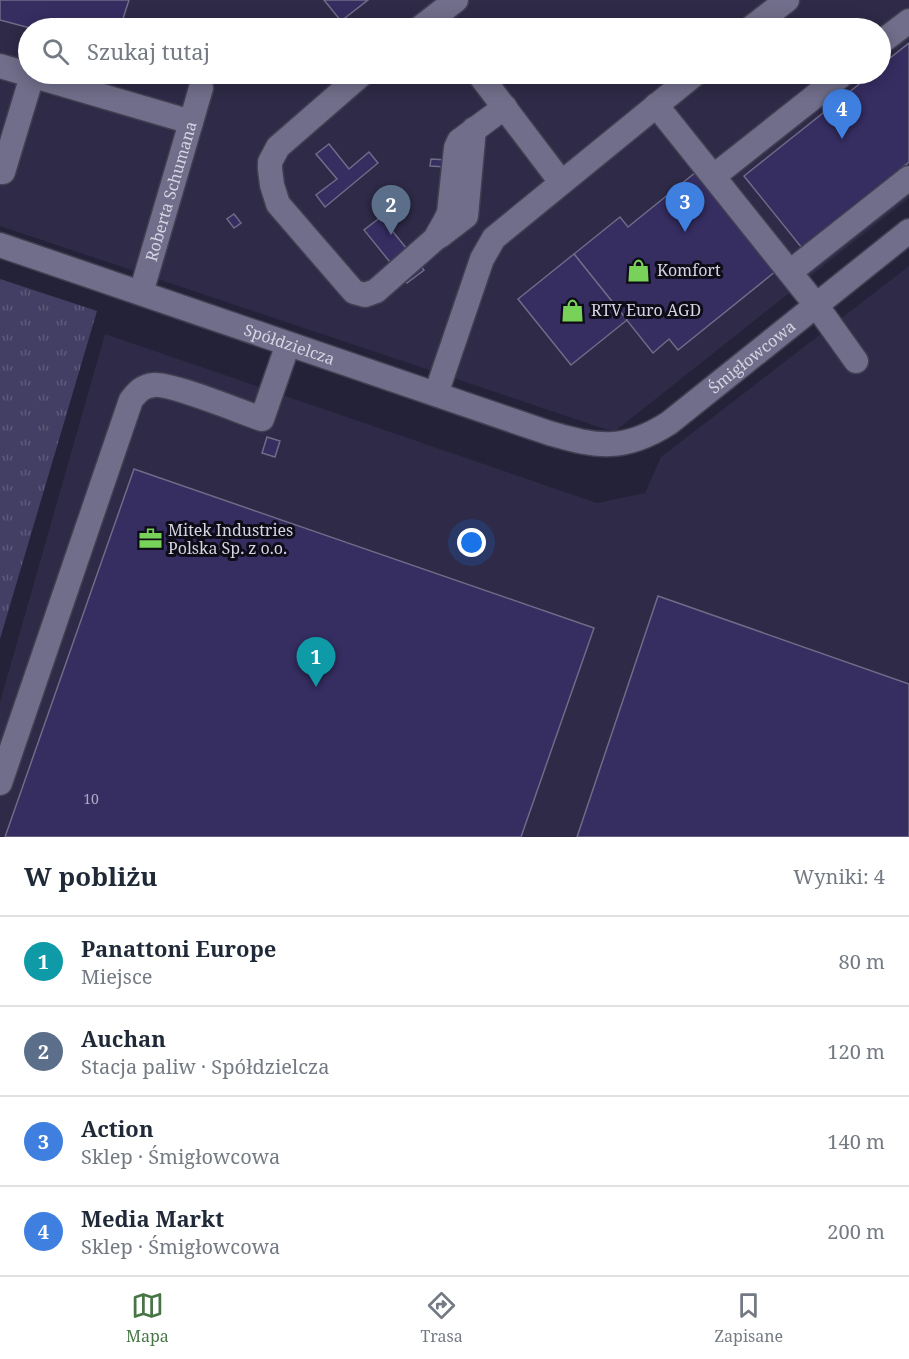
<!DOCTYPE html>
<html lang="pl">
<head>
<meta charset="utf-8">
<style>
	:root { --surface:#fff; --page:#f6f6f7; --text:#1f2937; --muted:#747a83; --line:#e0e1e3; --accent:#477546 }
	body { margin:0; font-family:"Noto Serif",serif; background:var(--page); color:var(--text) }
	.you { position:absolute; left:472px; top:543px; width:21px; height:21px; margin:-15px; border:4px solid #fff; border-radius:50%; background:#1a73e8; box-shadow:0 0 0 9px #1a73e833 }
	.badge { display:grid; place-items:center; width:39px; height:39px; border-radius:50%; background:var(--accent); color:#fff; font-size:20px; font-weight:700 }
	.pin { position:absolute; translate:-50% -50px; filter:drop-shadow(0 2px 3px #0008) }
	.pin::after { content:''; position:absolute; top:32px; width:21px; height:18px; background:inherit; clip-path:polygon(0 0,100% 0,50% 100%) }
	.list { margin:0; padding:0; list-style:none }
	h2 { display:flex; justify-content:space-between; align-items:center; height:78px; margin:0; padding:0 24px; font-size:26px }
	h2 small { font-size:20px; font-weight:400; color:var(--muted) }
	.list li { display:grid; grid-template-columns:39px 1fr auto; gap:18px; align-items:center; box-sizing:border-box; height:90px; padding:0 24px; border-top:2px solid var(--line) }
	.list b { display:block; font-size:22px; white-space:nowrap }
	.list p { margin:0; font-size:20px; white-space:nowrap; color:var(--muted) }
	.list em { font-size:20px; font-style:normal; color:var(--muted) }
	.icon { flex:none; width:33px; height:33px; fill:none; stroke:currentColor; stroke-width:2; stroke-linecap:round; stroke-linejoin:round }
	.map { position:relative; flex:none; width:909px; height:837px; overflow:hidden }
	.search { position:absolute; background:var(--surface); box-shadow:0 3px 15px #0003; left:18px; right:18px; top:18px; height:66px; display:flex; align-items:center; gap:15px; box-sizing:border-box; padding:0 21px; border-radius:33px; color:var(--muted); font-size:22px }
	.sheet { height:438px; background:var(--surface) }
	nav { display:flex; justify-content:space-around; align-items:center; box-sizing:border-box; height:84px; border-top:2px solid var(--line); background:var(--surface); font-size:16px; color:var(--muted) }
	nav a { display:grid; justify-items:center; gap:3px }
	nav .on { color:var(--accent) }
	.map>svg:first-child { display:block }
	.built { fill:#2e2a47; fill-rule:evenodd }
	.grass { fill:url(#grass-tufts) }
	.building { fill:#362d61; stroke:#6e6c87; stroke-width:1.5 }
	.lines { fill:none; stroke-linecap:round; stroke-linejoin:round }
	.minor-casing { stroke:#413f52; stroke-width:27 }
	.minor { stroke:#706e8a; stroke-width:24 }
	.labels { text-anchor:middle; stroke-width:6; stroke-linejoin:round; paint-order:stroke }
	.number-label { font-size:14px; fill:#acaac2 }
	.street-label { font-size:16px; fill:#d4d4e3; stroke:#0e0d17 }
	.poi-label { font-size:16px; fill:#d4d4e3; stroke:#0e0d17; text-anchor:start }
</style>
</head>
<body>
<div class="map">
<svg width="909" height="837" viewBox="0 0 909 837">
	<defs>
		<pattern id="grass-tufts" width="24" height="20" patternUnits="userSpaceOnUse" patternTransform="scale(1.5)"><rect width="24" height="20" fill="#433f64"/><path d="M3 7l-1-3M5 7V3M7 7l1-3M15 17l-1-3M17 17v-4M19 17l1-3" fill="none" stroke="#5d5a7a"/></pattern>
	</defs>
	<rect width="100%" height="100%" fill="#242238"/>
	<g class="built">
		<path d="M 0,0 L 909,0 L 909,198 L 614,432 L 0,226 ZM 28,28 L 880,28 L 880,74 L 28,74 Z"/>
		<path d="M 909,266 L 909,837 L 0,837 L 0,702 L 105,334 L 597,503 L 645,493 L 661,457 Z"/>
	</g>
	<path class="grass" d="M 0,279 L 97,311 L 0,639 Z"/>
	<g class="building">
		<path d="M 0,0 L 129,0 L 120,28 L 30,28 L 0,20 Z"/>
		<path d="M 324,0 L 368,0 L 341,21 Z"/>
		<path d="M 909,43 L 909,162 L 802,248 L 744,176 L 872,74 L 880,74 L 880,66 Z"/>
		<path d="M 329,144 L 349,169 L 369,152 L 378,163 L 325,207 L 316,195 L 337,179 L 316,154 Z"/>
		<path d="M 431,159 L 447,160 L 446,167 L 430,166 Z"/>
		<path d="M 696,172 L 776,271 L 678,350 L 669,339 L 653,353 L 574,254 L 620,217 L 628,227 Z"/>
		<path d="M 234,214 L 241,223 L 234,228 L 227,219 Z"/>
		<path d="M 381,217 L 424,270 L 407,283 L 364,230 Z"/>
		<path d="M 574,254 L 627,320 L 571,365 L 518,299 Z"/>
		<path d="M 267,437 L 280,441 L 275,457 L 262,453 Z"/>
		<path d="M 134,469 L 594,628 L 521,837 L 5,837 Z"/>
		<path d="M 658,596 L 909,684 L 909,837 L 577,837 Z"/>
	</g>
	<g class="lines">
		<defs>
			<g id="minor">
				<path d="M 420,28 L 456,0"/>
				<path d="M 751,28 L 787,0"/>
				<path d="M 880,43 L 909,21"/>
				<path d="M 0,66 L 191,122"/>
				<path d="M 362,74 L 278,147 L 270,162 L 270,169 L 272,185 L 278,204 L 354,292 L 365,295 L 376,291 L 435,239 L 444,223 L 449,213 L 456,148 L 459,141 L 505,107"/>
				<path d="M 479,74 L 561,182"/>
				<path d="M 656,105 L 816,305 L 856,361"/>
				<path d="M 0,172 L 3,172 L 32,76"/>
				<path d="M 714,176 L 843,74"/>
				<path d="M 440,236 L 466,216 L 474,129"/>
				<path id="s1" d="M 0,245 L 549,433 C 597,447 624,452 669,423 L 909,231"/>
				<path d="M 790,272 L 909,178"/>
				<path id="s2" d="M 141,293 L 201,88"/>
				<path d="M 436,394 L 482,259 L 494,238 L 695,74"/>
				<path d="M 0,783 L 131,400 C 138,391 143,386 154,385 C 171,383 241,412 262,419 L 288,344"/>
			</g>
		</defs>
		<use href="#minor" class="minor-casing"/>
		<use href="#minor" class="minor"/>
	</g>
	<defs>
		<symbol id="shop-bare" viewBox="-9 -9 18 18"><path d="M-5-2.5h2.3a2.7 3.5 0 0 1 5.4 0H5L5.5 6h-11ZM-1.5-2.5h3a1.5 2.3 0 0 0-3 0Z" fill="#78d158" stroke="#0e0d17" stroke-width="2.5" paint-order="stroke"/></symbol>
		<symbol id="office-bare" viewBox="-9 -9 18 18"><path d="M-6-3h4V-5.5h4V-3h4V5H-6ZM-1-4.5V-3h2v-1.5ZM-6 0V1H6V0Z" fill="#78d158" stroke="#0e0d17" stroke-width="2.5" paint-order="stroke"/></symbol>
	</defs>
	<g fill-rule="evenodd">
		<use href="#shop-bare" x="622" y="254" width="33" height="33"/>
		<use href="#shop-bare" x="556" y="294" width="33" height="33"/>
		<use href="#office-bare" x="134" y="522" width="33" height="33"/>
	</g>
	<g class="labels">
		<g class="number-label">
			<text x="91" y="804">10</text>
		</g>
		<g class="street-label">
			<text dy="6" stroke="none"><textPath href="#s2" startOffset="106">Roberta Schumana</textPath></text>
			<text dy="6" stroke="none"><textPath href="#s1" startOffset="306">Spółdzielcza</textPath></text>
			<text dy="6" stroke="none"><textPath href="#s1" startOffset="812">Śmigłowcowa</textPath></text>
		</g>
		<g class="poi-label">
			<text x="657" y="276">Komfort</text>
			<text x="591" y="316">RTV Euro AGD</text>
			<text x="168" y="536">Mitek Industries<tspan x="168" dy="18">Polska Sp. z o.o.</tspan></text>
		</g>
	</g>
</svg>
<div class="you"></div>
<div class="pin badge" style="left:316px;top:687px;background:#0f9aa8">1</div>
<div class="pin badge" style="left:391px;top:235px;background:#5c6f8a">2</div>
<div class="pin badge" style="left:685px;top:232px;background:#3f7fe0">3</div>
<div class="pin badge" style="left:842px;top:139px;background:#3f7fe0">4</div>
<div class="search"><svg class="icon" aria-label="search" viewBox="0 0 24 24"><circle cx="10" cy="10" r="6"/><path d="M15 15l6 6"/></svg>Szukaj tutaj</div>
</div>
<section class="sheet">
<h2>W pobliżu<small>Wyniki: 4</small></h2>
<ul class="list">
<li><span class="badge" style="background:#0f9aa8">1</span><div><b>Panattoni Europe</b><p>Miejsce</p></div><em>80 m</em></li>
<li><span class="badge" style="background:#5c6f8a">2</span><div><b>Auchan</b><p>Stacja paliw · Spółdzielcza</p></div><em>120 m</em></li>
<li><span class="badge" style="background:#3f7fe0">3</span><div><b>Action</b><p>Sklep · Śmigłowcowa</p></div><em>140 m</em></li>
<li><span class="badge" style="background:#3f7fe0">4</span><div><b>Media Markt</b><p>Sklep · Śmigłowcowa</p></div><em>200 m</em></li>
</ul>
</section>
<nav>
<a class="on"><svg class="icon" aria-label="map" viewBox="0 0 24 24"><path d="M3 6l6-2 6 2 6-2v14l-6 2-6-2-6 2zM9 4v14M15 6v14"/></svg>Mapa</a>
<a><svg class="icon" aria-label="directions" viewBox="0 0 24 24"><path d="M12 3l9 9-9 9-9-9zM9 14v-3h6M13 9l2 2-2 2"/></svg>Trasa</a>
<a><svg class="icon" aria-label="saved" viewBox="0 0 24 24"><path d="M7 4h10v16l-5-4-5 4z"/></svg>Zapisane</a>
</nav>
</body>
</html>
